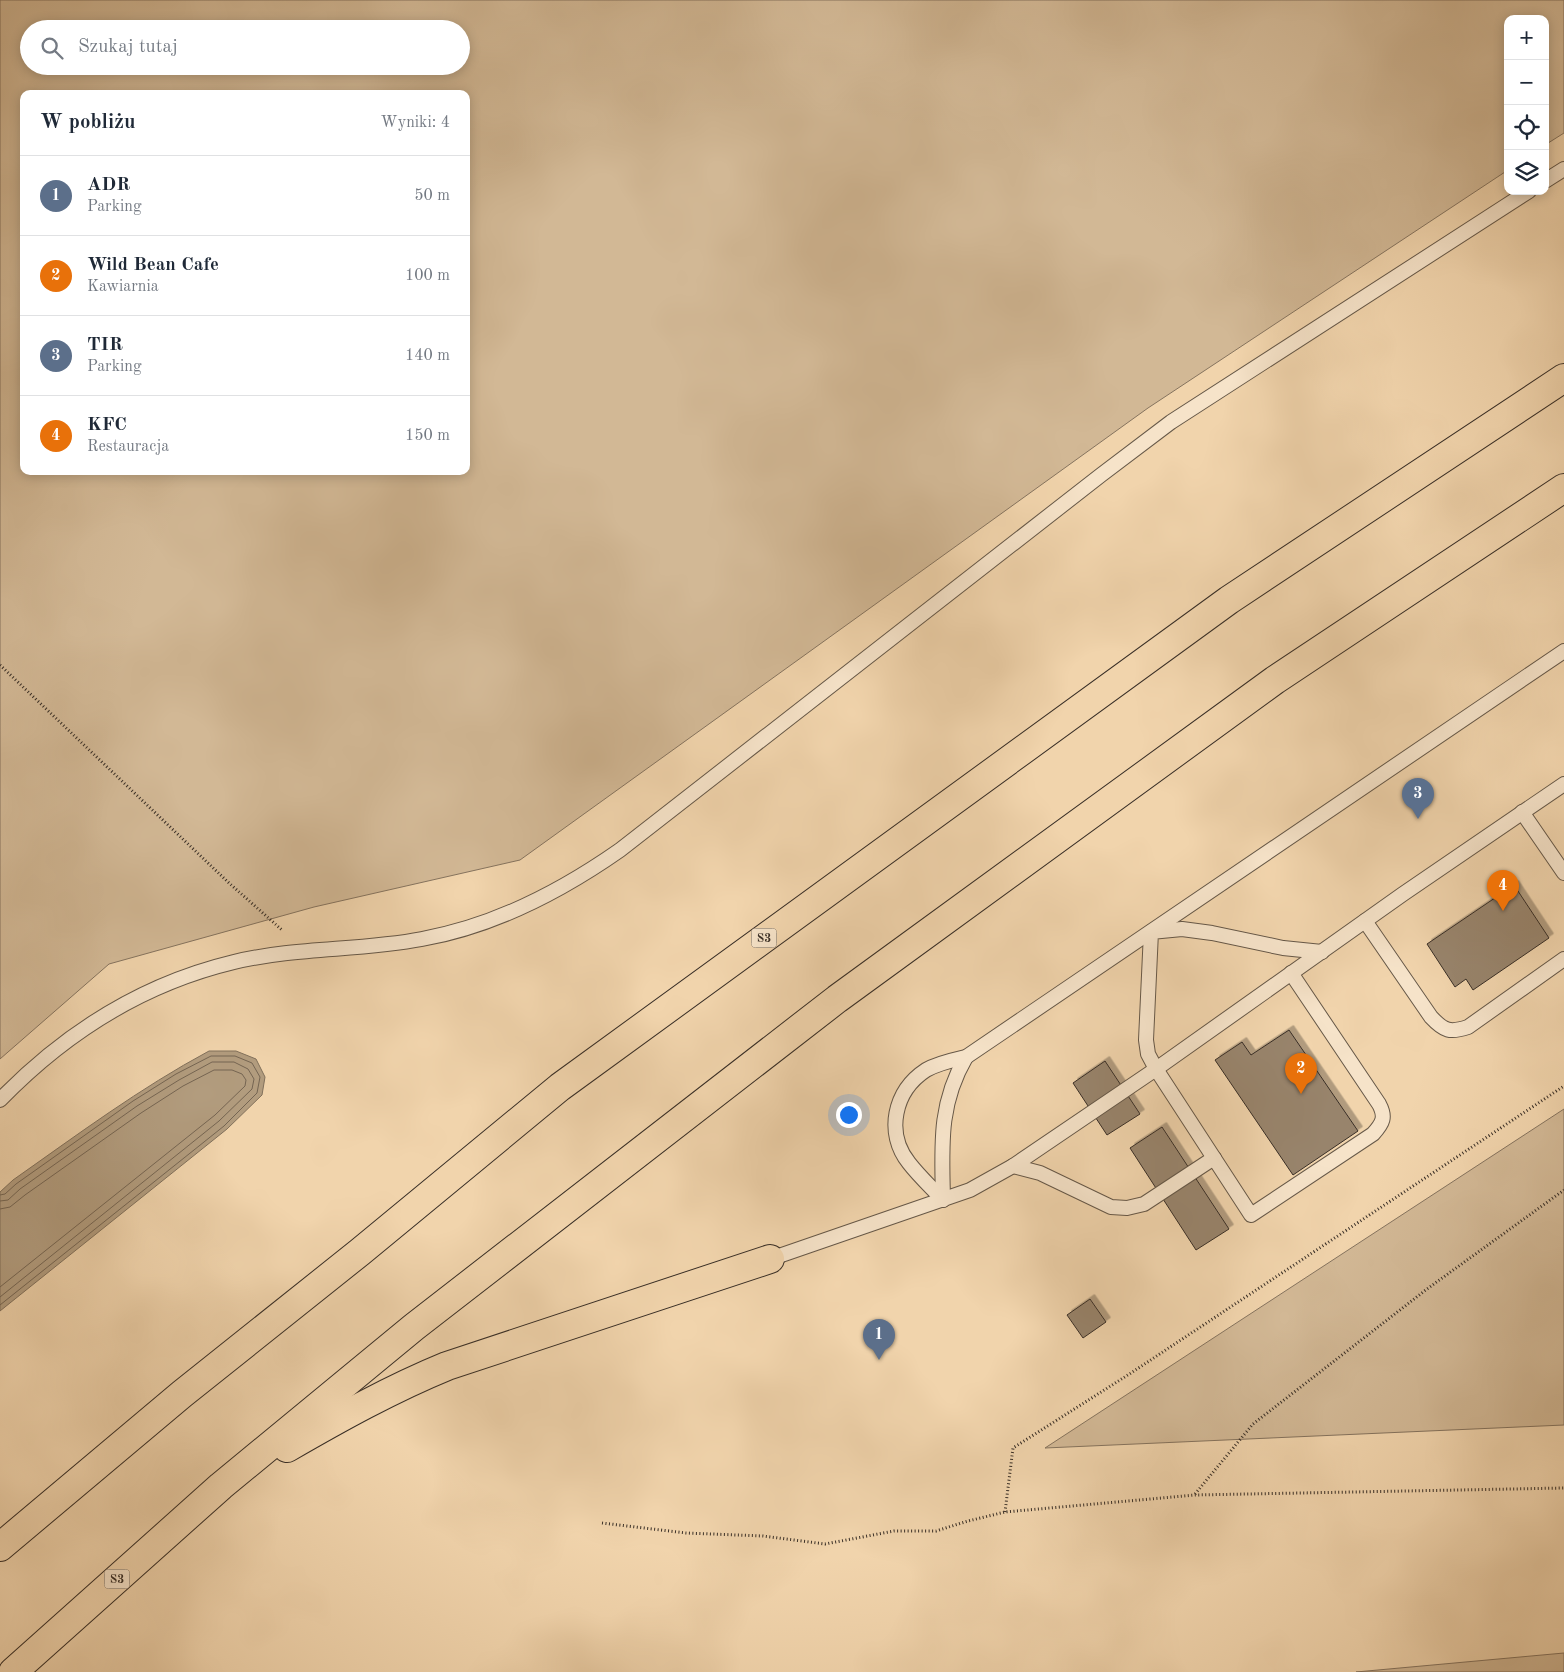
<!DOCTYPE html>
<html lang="pl">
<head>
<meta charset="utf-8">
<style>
	:root { --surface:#fff; --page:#f2f2f3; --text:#1f2937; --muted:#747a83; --line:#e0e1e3; --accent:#db2777 }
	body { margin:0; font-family:"Old Standard TT",serif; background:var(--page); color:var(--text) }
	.controls { position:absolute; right:15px; top:15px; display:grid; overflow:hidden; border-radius:10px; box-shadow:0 2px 12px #0003 }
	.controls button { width:45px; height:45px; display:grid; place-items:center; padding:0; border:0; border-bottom:1px solid var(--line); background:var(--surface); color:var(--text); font:25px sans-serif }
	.you { position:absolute; left:848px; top:1114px; width:18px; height:18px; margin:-12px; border:4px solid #fff; border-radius:50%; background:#1a73e8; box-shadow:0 0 0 8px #1a73e833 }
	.badge { display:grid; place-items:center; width:32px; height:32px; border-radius:50%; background:var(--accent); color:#fff; font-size:16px; font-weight:700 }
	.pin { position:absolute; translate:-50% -41px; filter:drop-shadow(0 1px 2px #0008) }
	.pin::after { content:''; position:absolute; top:26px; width:18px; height:15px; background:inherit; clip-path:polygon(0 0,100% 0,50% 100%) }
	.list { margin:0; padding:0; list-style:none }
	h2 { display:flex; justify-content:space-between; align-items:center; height:65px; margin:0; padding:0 20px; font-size:21px }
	h2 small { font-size:16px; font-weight:400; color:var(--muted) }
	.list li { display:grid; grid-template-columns:32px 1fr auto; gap:15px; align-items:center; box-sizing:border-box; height:80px; padding:0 20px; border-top:1px solid var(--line) }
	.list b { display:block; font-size:19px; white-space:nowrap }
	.list p { margin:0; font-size:16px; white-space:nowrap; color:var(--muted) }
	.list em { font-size:16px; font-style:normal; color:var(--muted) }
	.icon { flex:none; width:28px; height:28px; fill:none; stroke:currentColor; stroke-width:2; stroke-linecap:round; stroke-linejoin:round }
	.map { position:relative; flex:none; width:1564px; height:1672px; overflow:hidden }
	.search { position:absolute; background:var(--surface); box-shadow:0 2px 12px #0003; left:20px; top:20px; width:450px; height:55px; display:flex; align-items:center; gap:12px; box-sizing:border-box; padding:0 18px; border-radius:28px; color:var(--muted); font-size:19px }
	.panel { position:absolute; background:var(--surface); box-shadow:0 2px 12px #0003; left:20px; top:90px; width:450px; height:385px; border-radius:10px }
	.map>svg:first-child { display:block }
	.green { fill:#d2b895; stroke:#85735e; fill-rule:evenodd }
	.water { fill:#b29c7e; stroke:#81705b }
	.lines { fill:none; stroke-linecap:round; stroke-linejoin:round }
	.shore { stroke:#756552; stroke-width:1 }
	.building { fill:#98846c; stroke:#382e26; filter:url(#shadow) }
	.service-casing { stroke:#665848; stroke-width:16 }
	.motorway-casing { stroke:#382e26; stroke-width:30 }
	.path { stroke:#382e26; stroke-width:3; stroke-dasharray:1 2.5; stroke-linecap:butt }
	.service { stroke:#f6e3c9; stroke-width:14 }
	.motorway { stroke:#f1d4ac; stroke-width:28 }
	.labels { text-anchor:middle; stroke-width:4.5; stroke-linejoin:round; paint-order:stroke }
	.shield { fill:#f6e3c9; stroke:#716457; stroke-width:1 }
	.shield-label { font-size:12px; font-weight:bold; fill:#382e26 }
</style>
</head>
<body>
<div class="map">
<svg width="1564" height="1672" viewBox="0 0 1564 1672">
	<defs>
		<filter id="shadow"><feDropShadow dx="4.5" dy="-4.5" stdDeviation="0" flood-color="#0004"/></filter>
	</defs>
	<rect width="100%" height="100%" fill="#f1d4ac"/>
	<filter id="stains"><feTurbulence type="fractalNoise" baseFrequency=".004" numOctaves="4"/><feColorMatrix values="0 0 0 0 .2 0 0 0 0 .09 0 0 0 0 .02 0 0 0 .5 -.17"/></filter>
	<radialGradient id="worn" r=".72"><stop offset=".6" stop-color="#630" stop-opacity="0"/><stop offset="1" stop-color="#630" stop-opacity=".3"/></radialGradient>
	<g class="green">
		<path d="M 0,0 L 1564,0 L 1564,133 L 1545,145 L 1545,19 L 1508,19 L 1508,170 L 1148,408 L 520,860 L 314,907 L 109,964 L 0,1059 ZM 29,29 L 461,29 L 461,66 L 29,66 ZM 24,94 L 466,94 L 466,471 L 24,471 Z"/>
		<path d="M 1564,1109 L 1564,1425 L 1045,1448 Z"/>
		<path d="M 1564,1653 L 1564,1672 L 1356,1672 Z"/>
	</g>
	<path class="water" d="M 209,1051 L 236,1051 L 256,1059 L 265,1077 L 262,1095 L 227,1129 L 0,1311 L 0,1192 L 13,1180 C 77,1135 140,1088 209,1051 Z"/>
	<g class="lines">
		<g class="shore">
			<path d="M 0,1195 L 5,1194 L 16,1184 L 133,1101 L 176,1074 L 211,1056 L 235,1056 L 252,1063 L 260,1077 L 257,1093 L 224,1126 L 0,1305"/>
			<path d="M 0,1201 L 8,1200 L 20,1189 L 137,1106 L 179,1080 L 212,1062 L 234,1062 L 248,1069 L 254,1079 L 252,1089 L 219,1121 L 0,1297"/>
			<path d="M 0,1209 L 10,1207 L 25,1195 L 141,1113 L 183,1086 L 214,1070 L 232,1070 L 242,1074 L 246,1080 L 245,1086 L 215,1115 L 0,1287"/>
		</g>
	</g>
	<g class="building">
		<path d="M 1514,885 L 1549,938 L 1473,990 L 1466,979 L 1455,987 L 1427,944 Z"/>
		<path d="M 1289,1030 L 1358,1131 L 1293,1175 L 1215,1060 L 1242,1042 L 1251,1055 Z"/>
		<path d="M 1105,1061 L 1140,1114 L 1107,1135 L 1073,1083 Z"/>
		<path d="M 1162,1127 L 1229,1229 L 1196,1250 L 1130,1148 Z"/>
		<path d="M 1090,1299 L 1106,1322 L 1083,1338 L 1067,1315 Z"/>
	</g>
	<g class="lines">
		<defs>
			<g id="service">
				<path d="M 1545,181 L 1564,169"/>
				<path d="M 1522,812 L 1564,873"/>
				<path d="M 1365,921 L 1431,1017 C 1444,1031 1450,1033 1468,1027 L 1564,959"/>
				<path d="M 1291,973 L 1379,1104 C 1386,1117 1383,1123 1373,1134 L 1251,1215 L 1156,1069 L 1148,1054 L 1146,1040 L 1151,932 L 1182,929 L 1212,933 L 1283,948 L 1322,952"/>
				<path d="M 0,1100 C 65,1033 142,984 234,962 C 296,947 360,951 422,939 C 495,926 560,892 620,850 L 1101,475 L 1171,422 L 1529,191"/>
				<path d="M 1013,1166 L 1040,1173 L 1111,1207 L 1127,1208 L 1144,1204 L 1214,1158"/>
				<path d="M 943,1200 C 932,1188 919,1176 909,1163 C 885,1133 894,1091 926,1070 C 938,1063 953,1060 966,1057 L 1564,651"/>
				<path d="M 943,1200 C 942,1147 938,1105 966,1057"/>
				<path d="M 770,1259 L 970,1190 L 1013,1166 L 1156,1069 L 1403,894 L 1564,784"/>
			</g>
			<g id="motorway">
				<path d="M 287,1448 C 339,1418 391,1389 447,1366 L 770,1259"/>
				<path d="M 0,1547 L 182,1394 L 360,1252 L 560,1087 L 1229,600 L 1564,378"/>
				<path d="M 13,1672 L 221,1486 L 414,1327 L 837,999 L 1275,680 L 1564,488"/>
			</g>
		</defs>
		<use href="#service" class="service-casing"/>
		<use href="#motorway" class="motorway-casing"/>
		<g class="path">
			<path d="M 0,665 L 229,883 L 282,930"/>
			<path d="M 1195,1494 L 1253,1424 L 1427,1289 L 1564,1190"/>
			<path d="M 1005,1512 L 1013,1448 L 1131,1373 L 1564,1086"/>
			<path d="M 602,1523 L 686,1533 L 763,1536 L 825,1544 L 894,1531 L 936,1531 L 968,1521 L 1005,1512 L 1195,1495 L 1564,1488"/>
		</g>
		<use href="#service" class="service"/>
		<use href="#motorway" class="motorway"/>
	</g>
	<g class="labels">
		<g class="shield">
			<rect x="751.5" y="928.5" width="25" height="19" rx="4"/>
			<rect x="104.5" y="1569.5" width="25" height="19" rx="4"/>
		</g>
		<g class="shield-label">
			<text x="764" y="942">S3</text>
			<text x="117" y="1583">S3</text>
		</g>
	</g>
	<rect width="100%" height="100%" filter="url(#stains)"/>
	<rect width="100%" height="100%" fill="url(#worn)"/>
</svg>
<div class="controls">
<button>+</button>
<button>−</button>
<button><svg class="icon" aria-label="locate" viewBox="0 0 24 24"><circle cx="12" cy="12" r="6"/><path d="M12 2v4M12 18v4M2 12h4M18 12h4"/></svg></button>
<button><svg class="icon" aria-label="layers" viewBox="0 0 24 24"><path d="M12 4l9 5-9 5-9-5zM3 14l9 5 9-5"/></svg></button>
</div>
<div class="you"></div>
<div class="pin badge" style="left:879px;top:1360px;background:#5c6f8a">1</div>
<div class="pin badge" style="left:1301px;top:1094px;background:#e8710a">2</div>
<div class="pin badge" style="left:1418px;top:819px;background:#5c6f8a">3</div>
<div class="pin badge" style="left:1503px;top:911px;background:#e8710a">4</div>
<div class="search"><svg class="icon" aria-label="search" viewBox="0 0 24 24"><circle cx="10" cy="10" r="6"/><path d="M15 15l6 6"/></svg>Szukaj tutaj</div>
<section class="panel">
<h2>W pobliżu<small>Wyniki: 4</small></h2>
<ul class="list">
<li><span class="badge" style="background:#5c6f8a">1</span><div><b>ADR</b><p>Parking</p></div><em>50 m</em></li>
<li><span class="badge" style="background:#e8710a">2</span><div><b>Wild Bean Cafe</b><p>Kawiarnia</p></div><em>100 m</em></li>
<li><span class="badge" style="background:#5c6f8a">3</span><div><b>TIR</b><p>Parking</p></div><em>140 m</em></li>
<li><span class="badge" style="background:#e8710a">4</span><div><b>KFC</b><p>Restauracja</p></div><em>150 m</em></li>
</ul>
</section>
</div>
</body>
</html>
